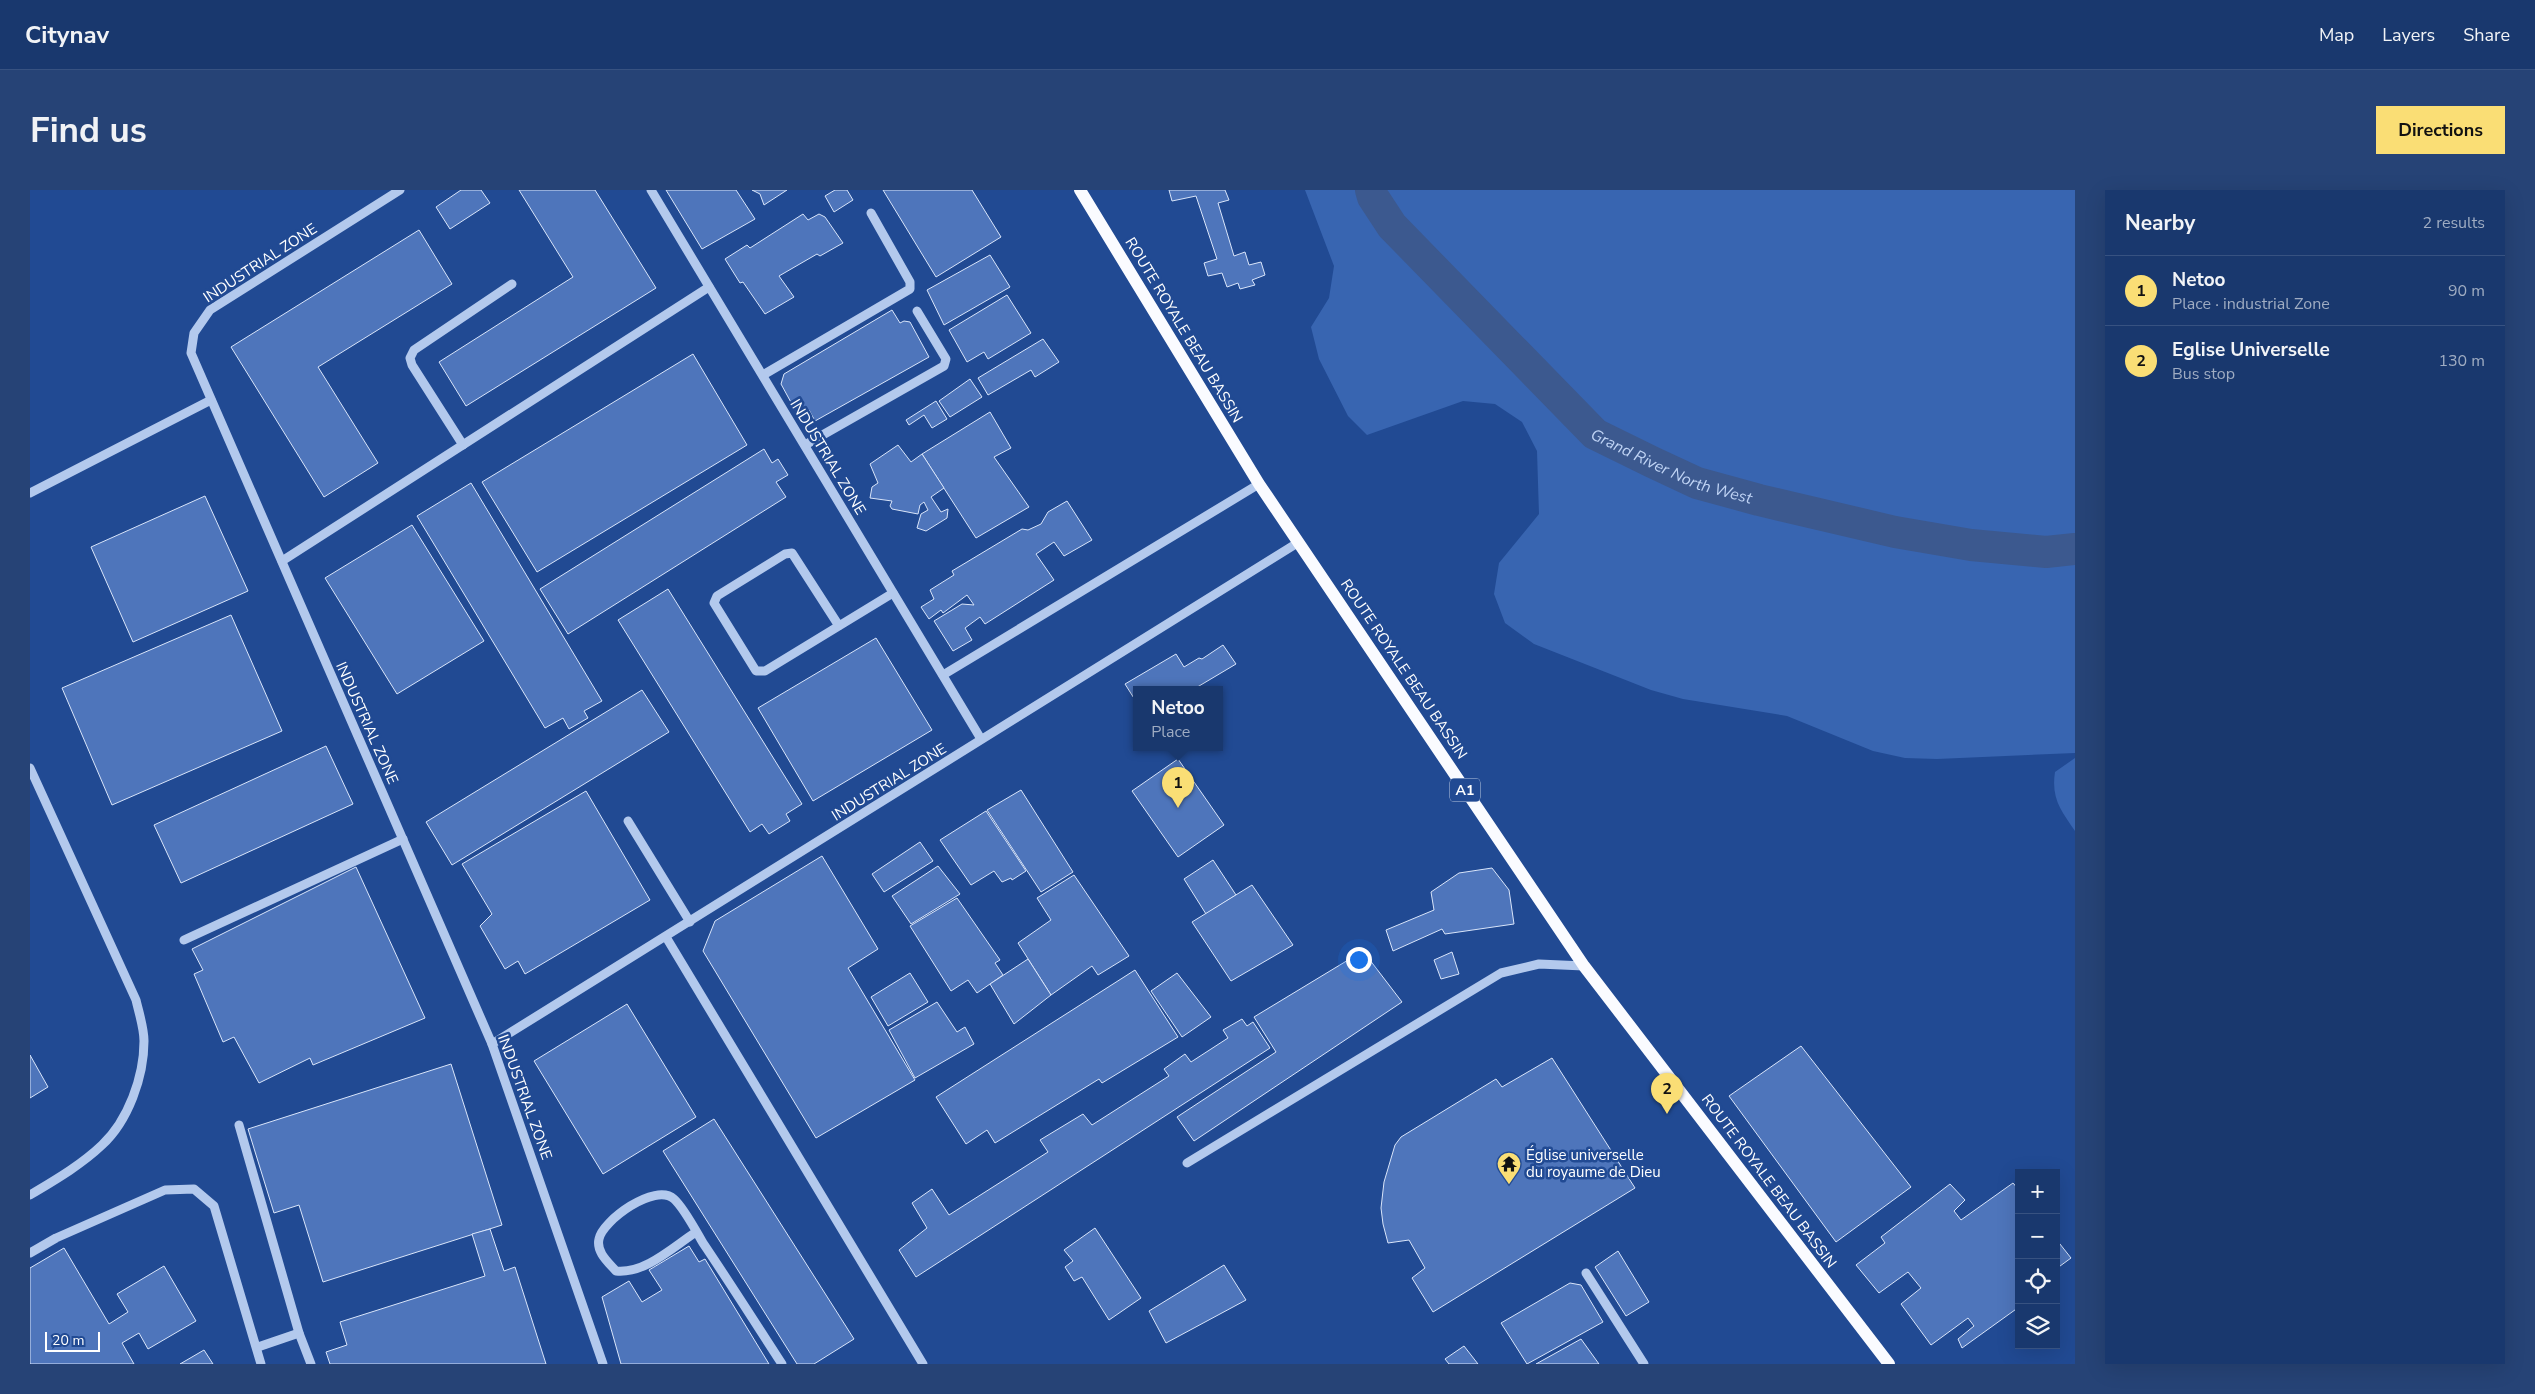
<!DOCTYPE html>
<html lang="en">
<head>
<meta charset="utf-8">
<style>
	:root { --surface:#19386e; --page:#264376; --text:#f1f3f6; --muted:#9facc2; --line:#375281; --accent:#fade75 }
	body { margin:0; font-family:"Nunito Sans",sans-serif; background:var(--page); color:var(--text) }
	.controls { position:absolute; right:15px; bottom:15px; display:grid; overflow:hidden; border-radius:0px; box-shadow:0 5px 20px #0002 }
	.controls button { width:45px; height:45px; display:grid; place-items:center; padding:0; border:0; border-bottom:1px solid var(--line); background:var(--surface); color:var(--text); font:25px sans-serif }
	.scale { position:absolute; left:15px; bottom:12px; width:55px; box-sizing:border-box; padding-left:5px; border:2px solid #fff; border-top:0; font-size:14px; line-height:18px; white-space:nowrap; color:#fff; -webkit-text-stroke:4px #214a93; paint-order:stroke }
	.you { position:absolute; left:1328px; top:769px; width:18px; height:18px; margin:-12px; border:4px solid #fff; border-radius:50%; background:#1a73e8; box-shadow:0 0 0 8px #1a73e833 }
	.badge { display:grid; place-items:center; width:32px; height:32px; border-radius:50%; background:var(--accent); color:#111; font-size:16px; font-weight:700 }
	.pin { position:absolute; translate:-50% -41px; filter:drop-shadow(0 1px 2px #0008) }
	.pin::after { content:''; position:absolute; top:26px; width:18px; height:15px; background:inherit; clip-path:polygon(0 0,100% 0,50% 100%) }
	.popup { position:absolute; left:1103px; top:496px; width:90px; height:65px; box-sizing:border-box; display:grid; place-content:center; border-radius:0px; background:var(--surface); filter:drop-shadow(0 1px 4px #0005); font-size:16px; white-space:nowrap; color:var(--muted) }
	.popup b { font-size:19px; color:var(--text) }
	.popup::after { content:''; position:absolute; left:50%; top:100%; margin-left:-10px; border:10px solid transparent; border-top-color:var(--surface) }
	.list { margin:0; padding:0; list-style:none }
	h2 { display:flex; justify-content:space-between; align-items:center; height:65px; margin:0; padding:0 20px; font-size:21px }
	h2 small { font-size:16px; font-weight:400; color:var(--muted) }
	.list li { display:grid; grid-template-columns:32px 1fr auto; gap:15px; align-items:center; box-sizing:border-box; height:70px; padding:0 20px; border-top:1px solid var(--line) }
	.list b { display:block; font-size:19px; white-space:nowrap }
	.list p { margin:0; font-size:16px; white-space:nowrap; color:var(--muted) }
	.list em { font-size:16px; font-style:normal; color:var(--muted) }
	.icon { flex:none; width:28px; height:28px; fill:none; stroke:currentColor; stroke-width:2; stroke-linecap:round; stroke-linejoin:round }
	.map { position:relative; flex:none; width:2045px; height:1174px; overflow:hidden; border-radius:0px }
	header { display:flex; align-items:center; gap:30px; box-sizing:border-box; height:70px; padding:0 25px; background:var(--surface); border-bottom:1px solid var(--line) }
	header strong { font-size:24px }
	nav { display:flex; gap:28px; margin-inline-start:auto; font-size:18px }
	.intro { display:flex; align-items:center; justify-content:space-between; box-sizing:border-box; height:120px; padding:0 30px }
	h1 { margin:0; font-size:35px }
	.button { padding:12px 22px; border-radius:0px; background:var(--accent); color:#111; font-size:18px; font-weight:700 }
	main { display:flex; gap:30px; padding:0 30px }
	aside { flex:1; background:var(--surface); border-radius:0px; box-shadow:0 5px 20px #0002 }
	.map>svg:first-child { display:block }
	.green { fill:#3865b1 }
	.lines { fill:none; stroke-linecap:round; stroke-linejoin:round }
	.river { stroke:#3c598f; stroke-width:32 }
	.building { fill:#4e75bb; stroke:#d9e5fa }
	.minor { stroke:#b3c9ed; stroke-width:9 }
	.major { stroke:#fafbff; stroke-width:12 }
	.labels { text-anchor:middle; stroke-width:5; stroke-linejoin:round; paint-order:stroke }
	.shield { fill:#214a93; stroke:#bcc9df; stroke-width:1 }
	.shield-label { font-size:14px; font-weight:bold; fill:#fff }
	.street-label { font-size:15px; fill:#fff; stroke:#214a93 }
	.poi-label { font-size:15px; fill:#fff; stroke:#214a93; text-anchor:start }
	.water-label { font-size:16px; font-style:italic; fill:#bfd3f4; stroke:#214a93 }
</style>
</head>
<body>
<header>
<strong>Citynav</strong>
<nav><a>Map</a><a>Layers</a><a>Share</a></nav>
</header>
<div class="intro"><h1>Find us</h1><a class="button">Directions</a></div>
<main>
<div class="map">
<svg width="2045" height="1174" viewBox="0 0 2045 1174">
	<rect width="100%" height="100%" fill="#214a93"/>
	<g class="green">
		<path d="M 1275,0 L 2045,0 L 2045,563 L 1907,569 L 1875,568 L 1843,561 L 1757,526 L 1653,509 L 1621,500 L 1504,454 L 1475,433 L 1464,404 L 1469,373 L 1509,324 L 1507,261 L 1492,232 L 1465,214 L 1433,211 L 1337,245 L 1318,226 L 1289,169 L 1281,137 L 1299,108 L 1304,76 Z"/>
		<path d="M 2045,568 L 2045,641 C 2031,620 2021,609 2025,582 Z"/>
	</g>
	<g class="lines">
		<path class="river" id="s1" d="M 1341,0 L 1343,7 L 1362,36 L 1565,244 L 1622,272 L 1667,293 L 1729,310 L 1865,342 L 1941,355 L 2016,362 L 2045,359"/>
	</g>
	<g class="building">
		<path d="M 431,0 L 451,0 L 460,13 L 420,39 L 406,17 Z"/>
		<path d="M 489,0 L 565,0 L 626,98 L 436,216 L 409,172 L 543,87 Z"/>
		<path d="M 636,0 L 706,0 L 725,29 L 672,59 Z"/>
		<path d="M 722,0 L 757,0 L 734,15 L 730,4 Z"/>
		<path d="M 805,0 L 817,0 L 823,10 L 804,22 L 795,6 Z"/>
		<path d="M 853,0 L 942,0 L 971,47 L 906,87 Z"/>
		<path d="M 1139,0 L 1195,0 L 1199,10 L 1188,13 L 1204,66 L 1215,62 L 1219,75 L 1231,72 L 1235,85 L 1222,90 L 1225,95 L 1210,99 L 1208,93 L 1197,97 L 1192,83 L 1178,86 L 1174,73 L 1187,69 L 1166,6 L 1142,11 Z"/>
		<path d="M 773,24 L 778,30 L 789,24 L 795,27 L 813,53 L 790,66 L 787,64 L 749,86 L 764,107 L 735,124 L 713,92 L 710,93 L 695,69 L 717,55 L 720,58 Z"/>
		<path d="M 389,40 L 422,94 L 288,177 L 348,273 L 294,307 L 201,157 Z"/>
		<path d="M 960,65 L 980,97 L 914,135 L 897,100 Z"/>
		<path d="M 977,105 L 1001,143 L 958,169 L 954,162 L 937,172 L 919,140 Z"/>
		<path d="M 862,120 L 870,133 L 874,131 L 880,132 L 899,167 L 785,231 L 779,220 L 769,227 L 751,194 L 754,184 Z"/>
		<path d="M 1013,149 L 1029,172 L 1005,187 L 1001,180 L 958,205 L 948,188 Z"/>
		<path d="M 663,164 L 717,255 L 507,382 L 452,292 Z"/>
		<path d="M 940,189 L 952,207 L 920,227 L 909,211 Z"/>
		<path d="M 906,211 L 917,229 L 902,238 L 894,225 L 879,235 L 876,230 Z"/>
		<path d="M 960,222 L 981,258 L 964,267 L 999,317 L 946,348 L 892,264 Z"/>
		<path d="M 868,255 L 881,272 L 892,264 L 914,298 L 901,307 L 911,322 L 918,319 L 917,328 L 896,341 L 887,338 L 891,324 L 898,320 L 894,312 L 890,315 L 888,324 L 862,319 L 860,316 L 862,311 L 840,308 L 842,297 L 848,293 L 840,274 Z"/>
		<path d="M 734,259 L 742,273 L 748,269 L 758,285 L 746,292 L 756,307 L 538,444 L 510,399 Z"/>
		<path d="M 441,293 L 572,511 L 554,521 L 558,528 L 539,539 L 533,528 L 515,538 L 387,326 Z"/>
		<path d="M 175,306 L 218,401 L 103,452 L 61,357 Z"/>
		<path d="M 1037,311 L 1062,350 L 1034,366 L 1024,352 L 1006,364 L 1024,390 L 955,434 L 950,427 L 935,438 L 942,450 L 923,461 L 904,431 L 932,414 L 944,415 L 937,405 L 913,423 L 911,420 L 899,429 L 891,417 L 904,409 L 900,400 L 924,385 L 922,381 L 992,339 L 998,340 L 1011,334 L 1018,322 Z"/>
		<path d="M 382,335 L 454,451 L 367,504 L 295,388 Z"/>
		<path d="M 638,399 L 772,614 L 756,624 L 760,631 L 739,644 L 732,634 L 720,642 L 588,430 Z"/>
		<path d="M 201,425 L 252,541 L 82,615 L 32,498 Z"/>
		<path d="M 846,448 L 902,540 L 783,611 L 728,518 Z"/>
		<path d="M 1193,455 L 1206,474 L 1164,499 L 1107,499 L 1107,513 L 1095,494 L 1146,464 L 1154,477 L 1169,468 L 1172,469 Z"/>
		<path d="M 612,500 L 639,542 L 422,675 L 396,632 Z"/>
		<path d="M 296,556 L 323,614 L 151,693 L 124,635 Z"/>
		<path d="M 1148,569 L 1194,635 L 1148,667 L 1102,601 Z"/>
		<path d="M 991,600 L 1043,682 L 1011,702 L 957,620 Z"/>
		<path d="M 556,601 L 620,710 L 495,784 L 488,771 L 475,779 L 450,736 L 462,724 L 432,674 Z"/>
		<path d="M 956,621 L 996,681 L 982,690 L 981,688 L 972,692 L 964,681 L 941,695 L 910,650 Z"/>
		<path d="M 890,652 L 903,671 L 854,702 L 842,684 Z"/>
		<path d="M 792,666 L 848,759 L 818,778 L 885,890 L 786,948 L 673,761 L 685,731 Z"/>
		<path d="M 1183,670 L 1206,705 L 1176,724 L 1154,689 Z"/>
		<path d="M 908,676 L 930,704 L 881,734 L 862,706 Z"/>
		<path d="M 326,677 L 395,828 L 283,875 L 280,868 L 229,893 L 204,847 L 193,852 L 164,784 L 173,780 L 162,759 Z"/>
		<path d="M 1462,678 L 1479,700 L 1484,734 L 1415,744 L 1412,739 L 1363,761 L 1356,740 L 1404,720 L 1401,702 L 1429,683 Z"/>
		<path d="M 1044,685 L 1099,766 L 1068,785 L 1062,776 L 1021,805 L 988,753 L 1021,730 L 1007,708 Z"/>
		<path d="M 1222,695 L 1263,755 L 1201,791 L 1162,732 Z"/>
		<path d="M 927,708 L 970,770 L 965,773 L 973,785 L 947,803 L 938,790 L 921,801 L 880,736 Z"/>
		<path d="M 1333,761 L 1372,812 L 1164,951 L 1147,927 L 1246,862 L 1224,827 Z"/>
		<path d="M 1422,762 L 1429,784 L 1411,789 L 1404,770 Z"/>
		<path d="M 998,769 L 1021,805 L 984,834 L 960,794 Z"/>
		<path d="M 1105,780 L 1148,847 L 1072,893 L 1069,889 L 965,953 L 957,940 L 936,954 L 906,907 Z"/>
		<path d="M 880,783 L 898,812 L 858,836 L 841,807 Z"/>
		<path d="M 1147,783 L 1181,827 L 1152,847 L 1121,801 Z"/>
		<path d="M 907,812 L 927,842 L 935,837 L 944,854 L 885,888 L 859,840 Z"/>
		<path d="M 597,814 L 666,927 L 573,984 L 504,871 Z"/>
		<path d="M 1212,829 L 1217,836 L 1223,832 L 1240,858 L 886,1087 L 869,1060 L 897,1038 L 882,1013 L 902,999 L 919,1025 L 1018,962 L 1010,950 L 1053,924 L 1062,935 L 1139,886 L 1134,879 L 1155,864 L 1161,872 L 1198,848 L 1193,840 Z"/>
		<path d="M 1771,856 L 1881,997 L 1806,1052 L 1699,906 Z"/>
		<path d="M 0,865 L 18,897 L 0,908 Z"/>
		<path d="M 1522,868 L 1605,998 L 1403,1122 L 1382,1088 L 1395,1078 L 1379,1050 L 1358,1053 L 1353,1034 L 1351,1018 L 1354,992 L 1365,955 L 1371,947 L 1466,889 L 1472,897 Z"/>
		<path d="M 421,874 L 472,1035 L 293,1092 L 269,1015 L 244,1023 L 218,939 Z"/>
		<path d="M 684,929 L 824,1149 L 784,1174 L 767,1174 L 633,961 Z"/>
		<path d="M 1983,993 L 1989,1000 L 1989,1117 L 1932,1158 L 1928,1149 L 1944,1136 L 1938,1128 L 1901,1155 L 1871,1114 L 1891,1098 L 1878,1082 L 1849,1103 L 1826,1075 L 1855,1053 L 1851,1047 L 1920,994 L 1935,1010 L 1924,1021 L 1931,1030 Z"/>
		<path d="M 1065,1038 L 1111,1108 L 1079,1130 L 1052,1087 L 1044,1091 L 1035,1077 L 1043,1071 L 1034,1060 Z"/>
		<path d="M 460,1039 L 474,1081 L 485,1077 L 516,1174 L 300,1174 L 296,1162 L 317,1155 L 310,1132 L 455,1086 L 442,1044 Z"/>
		<path d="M 2026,1049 L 2041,1068 L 2026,1079 Z"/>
		<path d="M 659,1056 L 669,1072 L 675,1069 L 739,1174 L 591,1174 L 572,1107 L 599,1091 L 612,1112 L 632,1100 L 619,1080 Z"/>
		<path d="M 34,1058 L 79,1134 L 98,1122 L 87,1104 L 134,1076 L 166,1131 L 118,1159 L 109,1143 L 92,1153 L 104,1174 L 0,1174 L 0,1078 Z"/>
		<path d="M 1588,1061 L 1619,1112 L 1596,1126 L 1565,1077 Z"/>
		<path d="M 1194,1075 L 1216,1110 L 1136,1153 L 1119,1121 Z"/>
		<path d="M 1540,1093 L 1551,1095 L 1573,1132 L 1497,1174 L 1471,1133 Z"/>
		<path d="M 1551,1149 L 1569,1174 L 1506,1174 Z"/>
		<path d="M 1434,1156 L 1448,1174 L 1419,1174 L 1415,1169 Z"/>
		<path d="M 174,1160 L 183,1174 L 150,1174 Z"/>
	</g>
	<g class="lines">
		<g class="minor">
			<path d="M 370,0 L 180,120 L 164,143 L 161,163 L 462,854 L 573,1174"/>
			<path d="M 621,0 L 951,549"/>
			<path d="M 733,185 L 880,99 L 880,92 L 841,23"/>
			<path d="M 433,255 L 382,175 L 380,168 L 384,160 L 482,94"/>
			<path d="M 775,255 L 914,176 L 916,169 L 887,121"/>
			<path d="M 0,303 L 181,210"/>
			<path d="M 252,371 L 679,97"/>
			<path d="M 809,436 L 762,363 L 755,364 L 687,406 L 684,413 L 726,481 L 735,481 L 863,403"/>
			<path d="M 913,485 L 1229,294"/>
			<path d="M 0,578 L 106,810 C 109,823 114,838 114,851 C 114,887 98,931 72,955 C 51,975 25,990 0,1005"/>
			<path d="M 598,631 L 660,732"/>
			<path d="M 636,747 L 893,1174"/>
			<path d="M 154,750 L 373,649"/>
			<path d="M 462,854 L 1269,352"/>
			<path d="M 209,935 L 269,1143 L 281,1174"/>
			<path d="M 1157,973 L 1471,783 L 1509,774 L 1554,776"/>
			<path d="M 666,1042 C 643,1057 615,1084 586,1081 C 578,1072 566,1062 569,1049 C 572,1031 625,992 644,1009 C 654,1018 666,1041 673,1053 C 700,1093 726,1134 752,1174"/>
			<path d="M 0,1063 L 26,1048 L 135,1000 L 164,999 L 184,1016 L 231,1174"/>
			<path d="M 1556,1083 L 1614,1174"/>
			<path d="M 228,1157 L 269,1143"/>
		</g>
		<path class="major" d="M 1050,0 L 1229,294 L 1554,776 L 1859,1174"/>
	</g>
	<defs>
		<symbol id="temple-pin" viewBox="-11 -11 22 30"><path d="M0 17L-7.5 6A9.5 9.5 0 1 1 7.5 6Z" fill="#fade75" stroke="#214a93"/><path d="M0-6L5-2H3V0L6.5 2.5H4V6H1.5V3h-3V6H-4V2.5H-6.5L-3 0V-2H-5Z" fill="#111"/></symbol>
	</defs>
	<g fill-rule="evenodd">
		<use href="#temple-pin" x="1465" y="960" width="28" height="38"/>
	</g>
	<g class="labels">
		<rect class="shield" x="1420" y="588.5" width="30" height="23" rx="4"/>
		<g class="shield-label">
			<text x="1435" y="605">A1</text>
		</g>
		<g class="street-label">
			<text transform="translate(230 73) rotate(-33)" y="5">INDUSTRIAL ZONE</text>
			<text transform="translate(1154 140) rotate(59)" y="5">ROUTE ROYALE BEAU BASSIN</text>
			<text transform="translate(798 267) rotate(59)" y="5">INDUSTRIAL ZONE</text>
			<text transform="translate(1374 479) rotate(56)" y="5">ROUTE ROYALE BEAU BASSIN</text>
			<text transform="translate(337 533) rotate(66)" y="5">INDUSTRIAL ZONE</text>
			<text transform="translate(859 592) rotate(-32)" y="5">INDUSTRIAL ZONE</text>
			<text transform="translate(495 907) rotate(70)" y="5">INDUSTRIAL ZONE</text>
			<text transform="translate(1739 991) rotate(53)" y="5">ROUTE ROYALE BEAU BASSIN</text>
		</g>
		<g class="poi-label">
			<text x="1496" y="970">Église universelle<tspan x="1496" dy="17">du royaume de Dieu</tspan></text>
		</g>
		<g class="water-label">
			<text dy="6" stroke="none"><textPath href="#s1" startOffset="416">Grand River North West</textPath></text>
		</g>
	</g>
</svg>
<div class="controls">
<button>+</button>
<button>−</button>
<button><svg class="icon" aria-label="locate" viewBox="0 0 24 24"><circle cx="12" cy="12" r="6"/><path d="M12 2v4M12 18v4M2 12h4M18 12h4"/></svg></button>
<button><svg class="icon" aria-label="layers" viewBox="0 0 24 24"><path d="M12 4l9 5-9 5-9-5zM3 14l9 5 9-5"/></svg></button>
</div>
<div class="scale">20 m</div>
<div class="you"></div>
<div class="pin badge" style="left:1148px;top:618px">1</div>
<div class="popup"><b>Netoo</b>Place</div>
<div class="pin badge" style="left:1637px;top:924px">2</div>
</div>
<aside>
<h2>Nearby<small>2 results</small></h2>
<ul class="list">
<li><span class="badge">1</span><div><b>Netoo</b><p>Place · industrial Zone</p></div><em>90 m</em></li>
<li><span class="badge">2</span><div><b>Eglise Universelle</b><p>Bus stop</p></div><em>130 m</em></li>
</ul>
</aside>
</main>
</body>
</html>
